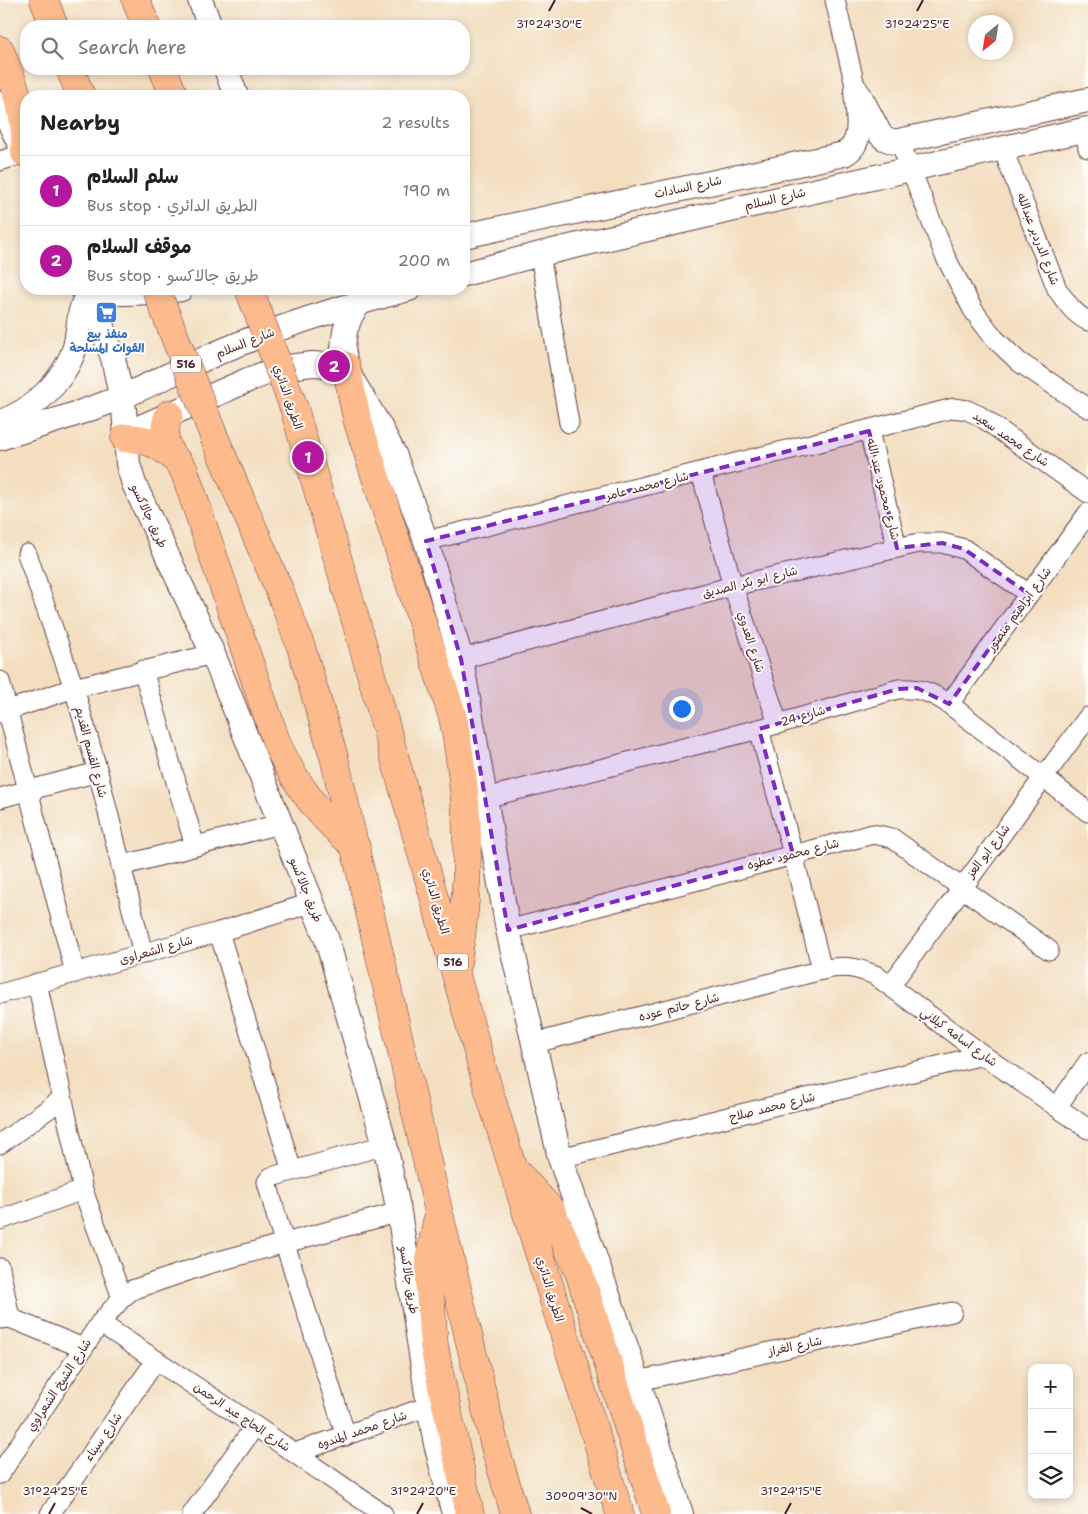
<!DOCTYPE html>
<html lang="en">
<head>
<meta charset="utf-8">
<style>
	:root { --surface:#fff; --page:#f6f6f6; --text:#222; --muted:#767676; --line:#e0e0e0; --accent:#b5179e }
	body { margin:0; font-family:"Shantell Sans","Playpen Sans Arabic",sans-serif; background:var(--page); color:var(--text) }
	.controls { position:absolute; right:15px; bottom:15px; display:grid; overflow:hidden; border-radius:10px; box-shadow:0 2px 8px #0003 }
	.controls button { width:45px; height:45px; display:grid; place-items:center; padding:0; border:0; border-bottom:1px solid var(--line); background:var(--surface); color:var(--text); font:25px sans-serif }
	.compass { position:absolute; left:968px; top:15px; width:45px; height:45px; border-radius:50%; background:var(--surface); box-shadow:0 2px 8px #0003; rotate:210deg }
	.you { position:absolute; left:681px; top:708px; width:18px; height:18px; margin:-12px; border:4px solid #fff; border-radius:50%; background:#1a73e8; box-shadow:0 0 0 8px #1a73e833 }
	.badge { display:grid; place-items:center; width:32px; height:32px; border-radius:50%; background:var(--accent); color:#fff; font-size:16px; font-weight:700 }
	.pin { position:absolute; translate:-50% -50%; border:2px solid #fff; box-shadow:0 1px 5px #0006 }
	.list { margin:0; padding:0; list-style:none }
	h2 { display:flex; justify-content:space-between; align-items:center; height:65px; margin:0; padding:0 20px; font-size:21px }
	h2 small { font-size:16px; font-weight:400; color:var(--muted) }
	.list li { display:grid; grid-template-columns:32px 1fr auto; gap:15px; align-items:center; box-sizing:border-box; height:70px; padding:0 20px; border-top:1px solid var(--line) }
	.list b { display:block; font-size:19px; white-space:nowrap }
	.list p { margin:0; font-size:16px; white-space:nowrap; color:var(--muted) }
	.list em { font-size:16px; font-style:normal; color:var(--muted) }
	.icon { flex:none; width:28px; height:28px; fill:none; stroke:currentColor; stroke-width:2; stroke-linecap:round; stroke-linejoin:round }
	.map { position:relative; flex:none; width:1088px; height:1514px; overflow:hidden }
	.search { position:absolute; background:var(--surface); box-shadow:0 2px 8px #0003; left:20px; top:20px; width:450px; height:55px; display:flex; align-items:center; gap:12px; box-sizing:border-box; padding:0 18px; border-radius:20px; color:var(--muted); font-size:19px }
	.panel { position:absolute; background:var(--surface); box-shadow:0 2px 8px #0003; left:20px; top:90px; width:450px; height:205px; border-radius:20px }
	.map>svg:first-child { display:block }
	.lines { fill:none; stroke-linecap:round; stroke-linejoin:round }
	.minor-casing { stroke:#633c41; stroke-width:21 }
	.tertiary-casing { stroke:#633c41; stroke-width:26 }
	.motorway-casing { stroke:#633c41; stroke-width:29 }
	.minor { stroke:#fff; stroke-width:19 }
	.tertiary { stroke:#fff; stroke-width:24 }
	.motorway { stroke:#fcba8d; stroke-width:28 }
	.motorway-bridge-casing { stroke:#633c41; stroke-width:29; stroke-linecap:butt }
	.motorway-bridge { stroke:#fcba8d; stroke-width:28 }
	.marked { fill:#7b2cbf; fill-opacity:0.2; stroke:#7b2cbf; stroke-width:4; stroke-dasharray:10 6; stroke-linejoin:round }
	.ticks { fill:none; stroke:#4a1f2b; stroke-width:2 }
	.labels { text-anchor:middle; stroke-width:4; stroke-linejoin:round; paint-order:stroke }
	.shield { fill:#fdfcf7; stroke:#806168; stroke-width:1 }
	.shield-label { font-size:11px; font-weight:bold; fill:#4a1f2b }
	.street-label { font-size:12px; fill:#4a1f2b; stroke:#fdfcf7 }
	.shop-label { font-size:12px; font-weight:bold; fill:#366cbe; stroke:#fdfcf7 }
	.ticks-label { font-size:12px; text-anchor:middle; fill:#4a1f2b; stroke:#fdfcf7; stroke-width:4; stroke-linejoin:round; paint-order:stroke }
</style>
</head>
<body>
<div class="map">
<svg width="1088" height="1514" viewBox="0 0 1088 1514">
	<rect width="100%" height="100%" fill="#fdfcf7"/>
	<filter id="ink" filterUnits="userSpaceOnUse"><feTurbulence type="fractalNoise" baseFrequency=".02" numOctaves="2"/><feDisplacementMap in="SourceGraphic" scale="10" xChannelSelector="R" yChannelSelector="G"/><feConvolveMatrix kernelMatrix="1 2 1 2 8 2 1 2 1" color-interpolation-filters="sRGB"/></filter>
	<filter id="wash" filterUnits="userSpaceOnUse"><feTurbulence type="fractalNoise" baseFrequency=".0096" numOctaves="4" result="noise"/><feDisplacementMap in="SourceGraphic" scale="20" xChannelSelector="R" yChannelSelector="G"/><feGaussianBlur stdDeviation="1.12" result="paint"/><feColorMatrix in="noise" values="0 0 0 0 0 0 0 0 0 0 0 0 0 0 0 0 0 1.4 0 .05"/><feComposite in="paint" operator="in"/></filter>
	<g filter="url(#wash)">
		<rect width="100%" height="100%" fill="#f3dec0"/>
	</g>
	<g filter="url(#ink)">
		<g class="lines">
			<defs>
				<g id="minor">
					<path d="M 835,0 L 856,90"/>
					<path d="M 1085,129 L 1088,148"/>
					<path d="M 900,142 L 945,256 L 973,310 L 994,338 L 1019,362 L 1088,408"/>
					<path d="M 1002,147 L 1057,289 C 1066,302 1074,314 1088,321"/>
					<path d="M 0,161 L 25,153"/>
					<path d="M 540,254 L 569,423"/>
					<path d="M 869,431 L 897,548"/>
					<path d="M 701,473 L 733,586 L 778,724"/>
					<path d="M 426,541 L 954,408 L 967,410 L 980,416 L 1088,493"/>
					<path d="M 27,554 L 74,688 L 98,772 L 143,954"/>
					<path d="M 461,659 L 733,586 L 919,543 L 942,543 L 964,549 L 1029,594"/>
					<path d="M 143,670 L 195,846"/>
					<path d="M 0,681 L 75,973"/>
					<path d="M 949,704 L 1088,513"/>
					<path d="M 0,713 L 74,688 L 213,654"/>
					<path d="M 759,729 L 793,854 L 822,970"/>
					<path d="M 0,798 L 98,772"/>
					<path d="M 485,798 L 767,727 L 898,689 C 920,688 931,692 949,704 L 1088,812"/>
					<path d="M 121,866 L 279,824"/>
					<path d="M 508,930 L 873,834 L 892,838 L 1049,950"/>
					<path d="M 219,932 L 292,1171"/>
					<path d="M 37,983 L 83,1190 L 122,1298"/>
					<path d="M 890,986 L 1088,717"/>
					<path d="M 0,994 L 219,932 L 311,903"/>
					<path d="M 535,1043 L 822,970 C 844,965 855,967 875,975 L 983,1055 L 1088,1129"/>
					<path d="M 1057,1107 L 1088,1062"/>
					<path d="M 0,1144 L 62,1099"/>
					<path d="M 560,1158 L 983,1055"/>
					<path d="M 0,1220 L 83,1190"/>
					<path d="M 0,1268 L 10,1318"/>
					<path d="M 0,1319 L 10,1318 L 83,1348"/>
					<path d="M 100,1323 L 255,1426 L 383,1514"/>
					<path d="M 638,1381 L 952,1312"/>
					<path d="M 346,1436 L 277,1219 L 267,1182 L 271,1177 L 385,1145"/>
					<path d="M 295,1453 L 429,1406"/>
					<path d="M 0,1474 L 100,1323 L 122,1298 L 132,1290 L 208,1264 L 399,1212"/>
					<path d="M 50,1514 L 156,1360"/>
					<path d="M 192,1514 L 255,1426"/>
				</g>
				<g id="tertiary">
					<path d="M 200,0 L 210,26"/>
					<path d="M 226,69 L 236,96"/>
					<path d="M 860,96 L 880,134 L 884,138 L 894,142 L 1088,100"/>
					<path d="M 0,104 L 25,154"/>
					<path d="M 464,236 L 844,154 C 866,143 857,111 856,90"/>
					<path d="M 464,274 L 540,254 L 717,213 L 1088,129"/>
					<path d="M 85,289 L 97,313 L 113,358 L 124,409 L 128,464 L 134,484 L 213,654 L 327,940 L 385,1145 L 399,1212 L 429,1406 L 436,1444 L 454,1514"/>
					<path d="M 361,301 L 351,315 L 345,331 L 343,348 L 346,366 L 352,380 L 380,427 L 394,454 L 426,541 L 461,659 L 508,930 L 560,1158 L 638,1381 L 681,1514"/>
					<path d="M 0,422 C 32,412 65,380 75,347 C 80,327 77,312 88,294 L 159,292 L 181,289"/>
					<path d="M 125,434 L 248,380 L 279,368 L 312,364 L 346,366"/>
					<path d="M 0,438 C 41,425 83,413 122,397 C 158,381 193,363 229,348 C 287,324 348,305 409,289"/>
				</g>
				<g id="motorway">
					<path d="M 44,0 L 54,26"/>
					<path d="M 136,0 L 146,26"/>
					<path d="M 0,50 C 14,86 28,114 25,153"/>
					<path d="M 70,69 L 81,96"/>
					<path d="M 163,69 L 174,96"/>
					<path d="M 346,366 L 357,419 L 453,718 C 470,804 472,877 457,963"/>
					<path d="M 294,408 L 365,653 L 488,1088 L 620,1514"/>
					<path d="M 169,414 C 163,429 163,441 171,454"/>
					<path d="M 125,438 C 151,438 170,449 184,470 L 277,744 C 297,787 320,817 356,847"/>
					<path d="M 215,439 L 281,594 L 301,647 L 334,757 L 439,1213 L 496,1451 L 515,1514"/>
					<path d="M 518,1174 L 551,1210 L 579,1272 L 656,1514"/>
					<path d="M 437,1221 L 430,1256 L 430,1291 L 434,1345 L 439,1372 L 470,1514"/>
				</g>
			</defs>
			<use href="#minor" class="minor-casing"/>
			<use href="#tertiary" class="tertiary-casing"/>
			<use href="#motorway" class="motorway-casing"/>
			<use href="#minor" class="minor"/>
			<use href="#tertiary" class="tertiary"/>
			<use href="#motorway" class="motorway"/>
			<defs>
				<g id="motorway-bridge">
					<path d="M 156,289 L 215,439"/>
					<path d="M 249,289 L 294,408"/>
				</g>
			</defs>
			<use href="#motorway-bridge" class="motorway-bridge-casing"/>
			<use href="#motorway-bridge" class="motorway-bridge"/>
		</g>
	</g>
	<path class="marked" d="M 869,431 L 897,548 L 942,543 L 964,549 L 1029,594 L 949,704 L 917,688 L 898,689 L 759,729 L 793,854 L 508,930 L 461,659 L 426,541 Z"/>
	<path class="ticks" d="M 549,11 L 555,0M 917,11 L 923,0M 581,1508 L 592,1514M 49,1514 L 55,1503M 417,1514 L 423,1503M 785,1514 L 791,1503"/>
	<defs>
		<symbol id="supermarket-square" viewBox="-11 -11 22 22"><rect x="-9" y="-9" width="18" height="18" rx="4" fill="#3f7fe0" stroke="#fdfcf7"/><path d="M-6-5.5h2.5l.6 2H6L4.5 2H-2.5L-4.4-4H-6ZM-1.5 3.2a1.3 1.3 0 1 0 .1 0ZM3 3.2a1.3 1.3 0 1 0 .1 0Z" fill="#fff"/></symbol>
	</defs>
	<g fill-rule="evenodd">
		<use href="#supermarket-square" x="94" y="300" width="25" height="25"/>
	</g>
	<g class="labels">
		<g class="shield">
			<rect x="171" y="355.5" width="30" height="17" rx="4"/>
			<rect x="438" y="953.5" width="30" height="17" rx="4"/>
		</g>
		<g class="shield-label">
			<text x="186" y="368">516</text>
			<text x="453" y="966">516</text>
		</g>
		<g class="street-label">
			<text transform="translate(688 187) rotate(-12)" y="4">شارع السادات</text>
			<text transform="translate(775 199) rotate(-13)" y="4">شارع السلام</text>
			<text transform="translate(1038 239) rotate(69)" y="4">شارع الدردير عبدالله</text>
			<text transform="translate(245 343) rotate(-22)" y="4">شارع السلام</text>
			<text transform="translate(288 397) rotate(71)" y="4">الطريق الدائري</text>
			<text transform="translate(1011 439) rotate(34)" y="4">شارع محمد سعيد</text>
			<text transform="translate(647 486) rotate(-14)" y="4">شارع محمد عامر</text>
			<text transform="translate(883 489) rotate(76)" y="4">شارع محمود عبد الله</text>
			<text transform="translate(149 516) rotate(65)" y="4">طريق جالاكسو</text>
			<text transform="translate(750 582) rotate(-14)" y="4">شارع ابو بكر الصديق</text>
			<text transform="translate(1019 609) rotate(-54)" y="4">شارع ابراهيم منصور</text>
			<text transform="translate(751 642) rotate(72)" y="4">شارع العدوي</text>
			<text transform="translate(803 716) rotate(-16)" y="4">شارع 24</text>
			<text transform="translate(91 752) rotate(75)" y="4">شارع القسم القديم</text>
			<text transform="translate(988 851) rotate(-53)" y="4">شارع ابو العز</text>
			<text transform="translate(793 854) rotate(-14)" y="4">شارع محمود عطوه</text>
			<text transform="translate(306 890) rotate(68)" y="4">طريق جالاكسو</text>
			<text transform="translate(436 901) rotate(74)" y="4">الطريق الدائري</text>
			<text transform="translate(156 950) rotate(-16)" y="4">شارع الشعراوى</text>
			<text transform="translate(679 1007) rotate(-14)" y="4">شارع حاتم عوده</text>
			<text transform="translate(959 1037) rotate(36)" y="4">شارع اسامه كيلاني</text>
			<text transform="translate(772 1107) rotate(-14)" y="4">شارع محمد صلاح</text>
			<text transform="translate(409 1280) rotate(81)" y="4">طريق جالاكسو</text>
			<text transform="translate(550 1289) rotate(73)" y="4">الطريق الدائري</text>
			<text transform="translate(795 1346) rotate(-12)" y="4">شارع الغراز</text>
			<text transform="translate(59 1385) rotate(-57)" y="4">شارع الشيخ الشعراوي</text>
			<text transform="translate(242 1417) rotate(34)" y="4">شارع الحاج عبد الرحمن</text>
			<text transform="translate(362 1430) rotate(-19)" y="4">شارع محمد المندوه</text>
			<text transform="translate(103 1437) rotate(-55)" y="4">شارع سيناء</text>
		</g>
		<g class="shop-label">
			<text x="107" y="338">منفذ بيع<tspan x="107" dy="14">القوات المسلحة</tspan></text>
		</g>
	</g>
	<g class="ticks-label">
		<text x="549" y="28">31°24'30"E</text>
		<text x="917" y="28">31°24'25"E</text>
		<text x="55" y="1495">31°24'25"E</text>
		<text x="423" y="1495">31°24'20"E</text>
		<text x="791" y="1495">31°24'15"E</text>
		<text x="581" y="1500">30°09'30"N</text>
	</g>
</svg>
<div class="controls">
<button>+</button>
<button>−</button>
<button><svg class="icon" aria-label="layers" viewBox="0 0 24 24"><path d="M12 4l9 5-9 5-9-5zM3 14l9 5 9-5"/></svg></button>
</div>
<svg class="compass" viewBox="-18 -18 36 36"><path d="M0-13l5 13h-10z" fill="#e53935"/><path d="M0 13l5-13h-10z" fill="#767676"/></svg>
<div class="you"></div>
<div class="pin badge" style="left:308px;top:457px">1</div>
<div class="pin badge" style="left:334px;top:366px">2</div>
<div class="search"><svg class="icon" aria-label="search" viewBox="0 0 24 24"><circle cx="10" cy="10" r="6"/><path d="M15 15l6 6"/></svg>Search here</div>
<section class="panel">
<h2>Nearby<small>2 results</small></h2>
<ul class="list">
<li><span class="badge">1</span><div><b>سلم السلام</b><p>Bus stop · الطريق الدائري</p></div><em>190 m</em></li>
<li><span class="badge">2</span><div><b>موقف السلام</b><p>Bus stop · طريق جالاكسو</p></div><em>200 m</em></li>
</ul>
</section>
</div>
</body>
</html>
